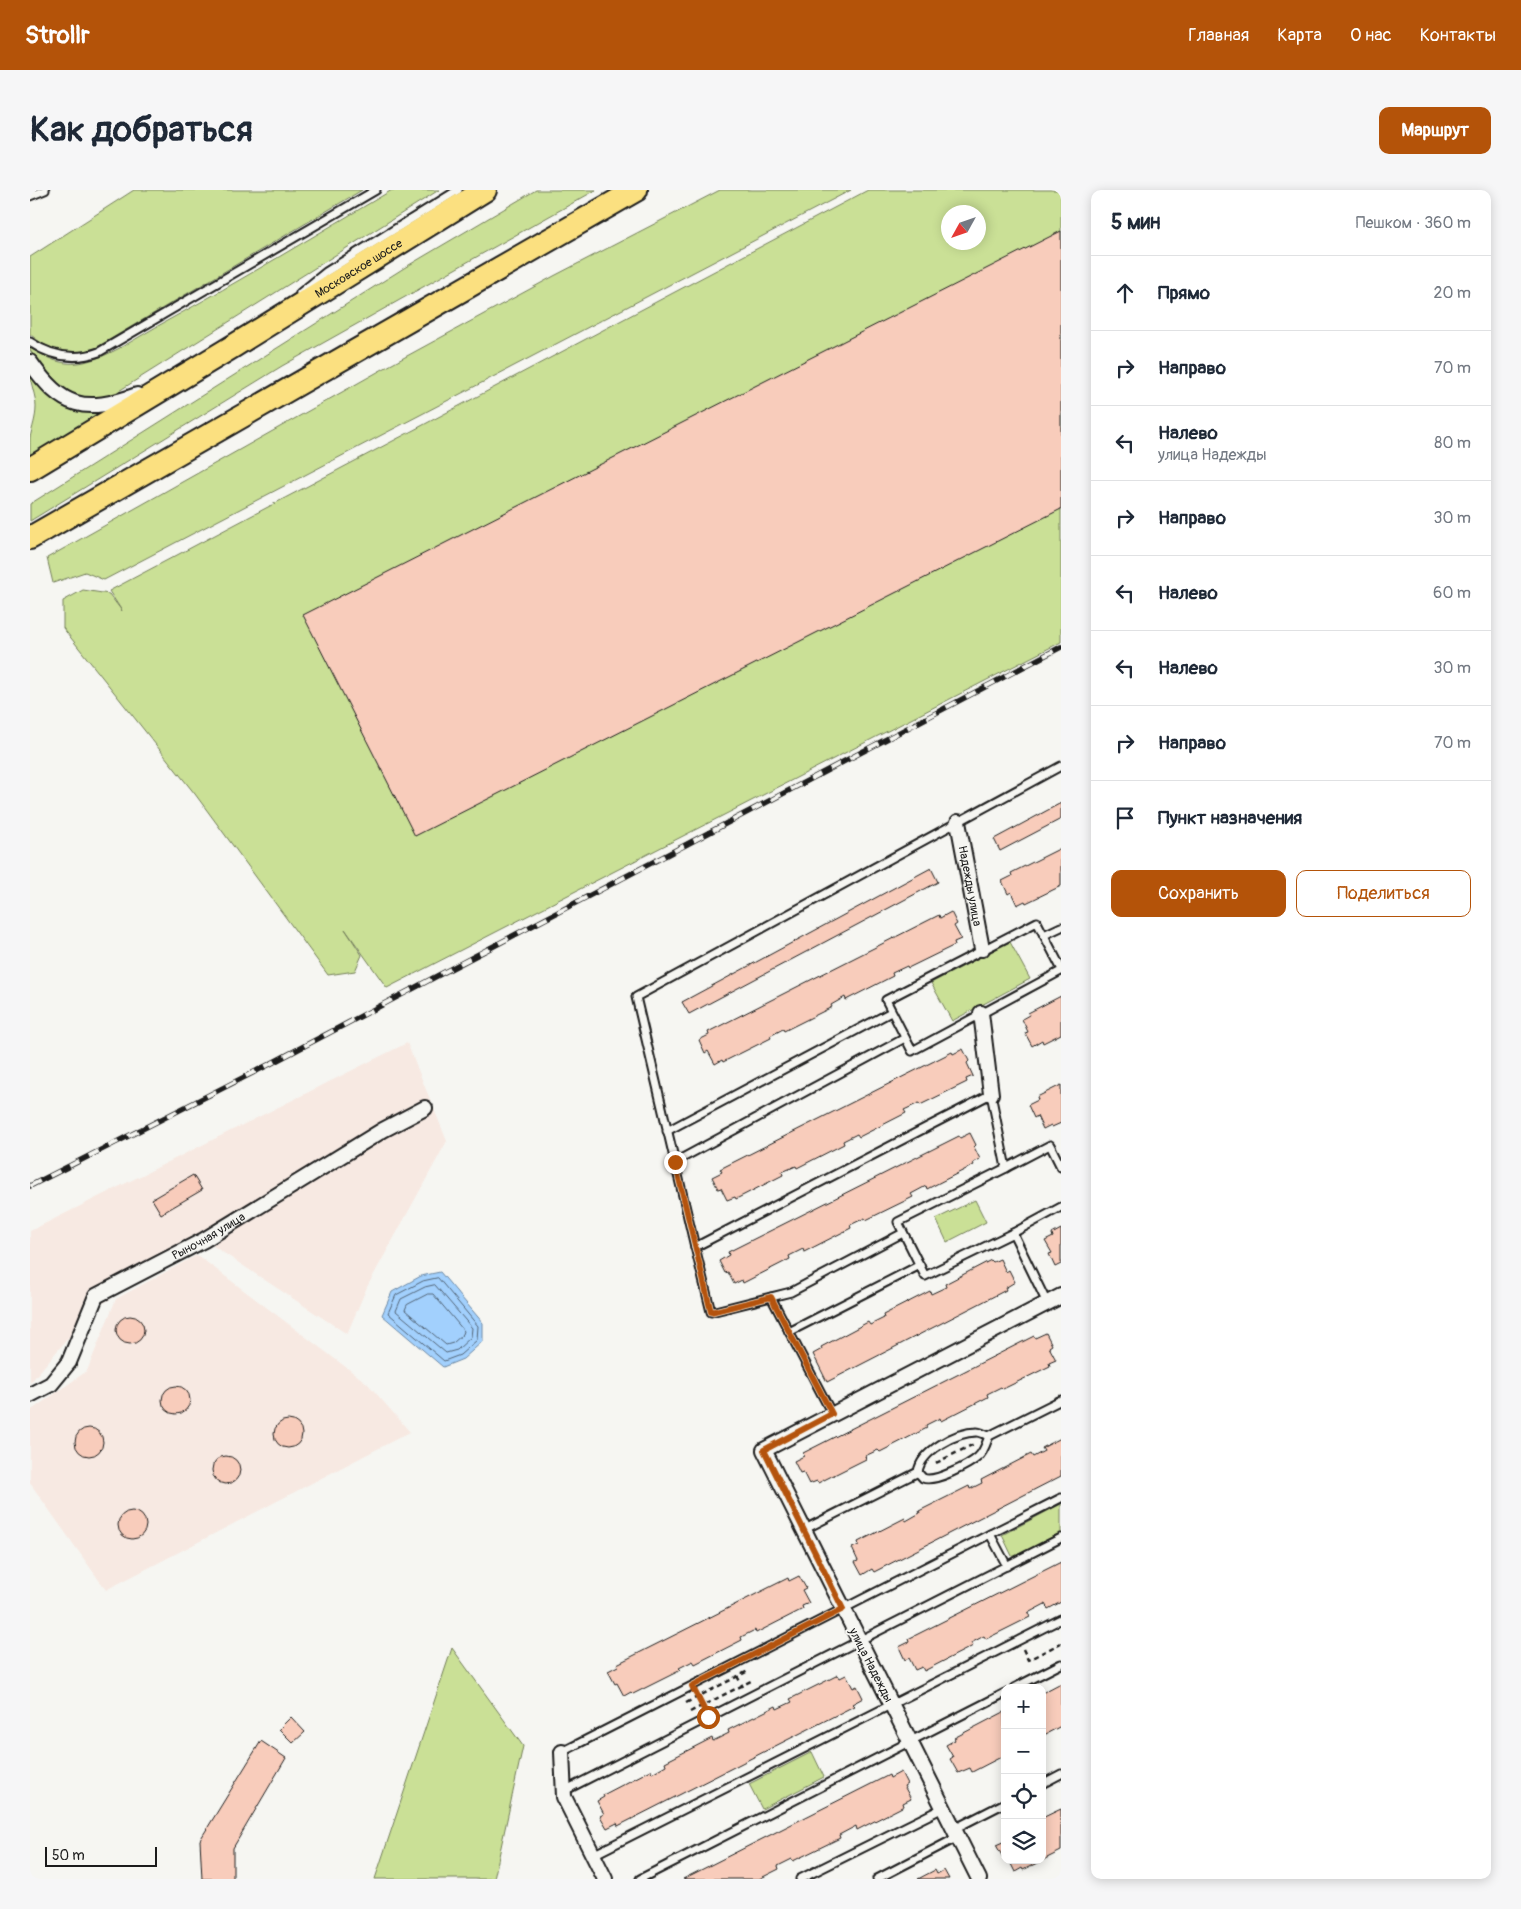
<!DOCTYPE html>
<html lang="ru">
<head>
<meta charset="utf-8">
<style>
	:root { --surface:#fff; --page:#f6f6f7; --text:#1f2937; --muted:#747a83; --line:#e0e1e3; --accent:#b45309 }
	body { margin:0; font-family:Pangolin,sans-serif; background:var(--page); color:var(--text) }
	.controls { position:absolute; right:15px; bottom:15px; display:grid; overflow:hidden; border-radius:10px; box-shadow:0 2px 12px #0003 }
	.controls button { width:45px; height:45px; display:grid; place-items:center; padding:0; border:0; border-bottom:1px solid var(--line); background:var(--surface); color:var(--text); font:25px sans-serif }
	.compass { position:absolute; left:911px; top:15px; width:45px; height:45px; border-radius:50%; background:var(--surface); box-shadow:0 2px 12px #0003; rotate:230deg }
	.scale { position:absolute; left:15px; bottom:12px; width:112px; box-sizing:border-box; padding-left:5px; border:2px solid #1c1c1c; border-top:0; font-size:14px; line-height:18px; white-space:nowrap; color:#1c1c1c; -webkit-text-stroke:4px #f6f6f2; paint-order:stroke }
	.stop { position:absolute; width:15px; height:15px; margin:-11px; border:4px solid #b45309; border-radius:50%; background:#fff }
	.stop.end { background:#b45309; border-color:#fff; box-shadow:0 1px 5px #0008 }
	.list { margin:0; padding:0; list-style:none }
	h2 { display:flex; justify-content:space-between; align-items:center; height:65px; margin:0; padding:0 20px; font-size:21px }
	h2 small { font-size:16px; font-weight:400; color:var(--muted) }
	.list li { display:grid; grid-template-columns:32px 1fr auto; gap:15px; align-items:center; box-sizing:border-box; height:75px; padding:0 20px; border-top:1px solid var(--line) }
	.list b { display:block; font-size:19px; white-space:nowrap }
	.list p { margin:0; font-size:16px; white-space:nowrap; color:var(--muted) }
	.list em { font-size:16px; font-style:normal; color:var(--muted) }
	.actions { display:flex; gap:10px; padding:15px 20px }
	.actions a { flex:1; padding:11px 0; border:1px solid var(--accent); border-radius:10px; text-align:center; font-size:18px; color:var(--accent) }
	.actions .main { background:var(--accent); color:#fff }
	.icon { flex:none; width:28px; height:28px; fill:none; stroke:currentColor; stroke-width:2; stroke-linecap:round; stroke-linejoin:round }
	.map { position:relative; flex:none; width:1031px; height:1689px; overflow:hidden; border-radius:10px }
	header { display:flex; align-items:center; gap:30px; box-sizing:border-box; height:70px; padding:0 25px; background:var(--accent); color:#fff }
	header strong { font-size:24px }
	nav { display:flex; gap:28px; margin-inline-start:auto; font-size:18px }
	.intro { display:flex; align-items:center; justify-content:space-between; box-sizing:border-box; height:120px; padding:0 30px }
	h1 { margin:0; font-size:35px }
	.button { padding:12px 22px; border-radius:10px; background:var(--accent); color:#fff; font-size:18px; font-weight:700 }
	main { display:flex; gap:30px; padding:0 30px }
	aside { flex:1; background:var(--surface); border-radius:10px; box-shadow:0 2px 12px #0003 }
	.map>svg:first-child { display:block }
	.built { fill:#f7e9e2 }
	.green { fill:#cae096; stroke:#737e59; fill-rule:evenodd }
	.water { fill:#a2d0fd; stroke:#6c88a3 }
	.lines { fill:none; stroke-linecap:round; stroke-linejoin:round }
	.shore { stroke:#526476; stroke-width:1 }
	.building { fill:#f8ccbb; stroke:#1c1c1c }
	.service-casing { stroke:#1c1c1c; stroke-width:11 }
	.minor-casing { stroke:#1c1c1c; stroke-width:18 }
	.trunk-casing { stroke:#1c1c1c; stroke-width:26 }
	.path { stroke:#1c1c1c; stroke-width:2.5; stroke-dasharray:5 4; stroke-linecap:butt }
	.service { stroke:#f6f6f2; stroke-width:7 }
	.minor { stroke:#f6f6f2; stroke-width:14 }
	.trunk { stroke:#fbe080; stroke-width:22 }
	.rail-casing { stroke:#1c1c1c; stroke-width:5.5 }
	.rail { stroke:#f6f6f2; stroke-width:4; stroke-dasharray:11; stroke-linecap:butt }
	.route { stroke:#b45309; stroke-width:6 }
	.labels { text-anchor:middle; stroke-width:4; stroke-linejoin:round; paint-order:stroke }
	.street-label { font-size:12px; fill:#1c1c1c; stroke:#f6f6f2 }
</style>
</head>
<body>
<header>
<strong>Strollr</strong>
<nav><a>Главная</a><a>Карта</a><a>О нас</a><a>Контакты</a></nav>
</header>
<div class="intro"><h1>Как добраться</h1><a class="button">Маршрут</a></div>
<main>
<div class="map">
<svg width="1031" height="1689" viewBox="0 0 1031 1689">
	<rect width="100%" height="100%" fill="#f6f6f2"/>
	<filter id="ink" filterUnits="userSpaceOnUse"><feTurbulence type="fractalNoise" baseFrequency=".02" numOctaves="2"/><feDisplacementMap in="SourceGraphic" scale="10" xChannelSelector="R" yChannelSelector="G"/><feConvolveMatrix kernelMatrix="1 2 1 2 8 2 1 2 1" color-interpolation-filters="sRGB"/></filter>
	<g filter="url(#ink)">
		<g class="built">
			<path d="M 377,853 L 417,951 L 337,1097 L 317,1144 L 174,1050 L 61,1121 L 0,1193 L 0,1041 Z"/>
			<path d="M 167,1065 L 337,1193 L 380,1242 L 76,1400 L 0,1293 L 0,1221 L 57,1181 L 86,1109 Z"/>
		</g>
		<g class="green">
			<path d="M 104,0 L 332,0 L 62,160 C 36,165 20,162 0,144 L 0,67 Z"/>
			<path d="M 362,0 L 409,0 L 84,204 C 39,217 22,196 0,160 L 0,158 C 17,168 33,177 54,172 C 82,166 109,146 135,132 C 212,90 287,44 362,0 Z"/>
			<path d="M 506,0 L 566,0 L 252,176 L 0,331 L 0,314 L 374,78 Z"/>
			<path d="M 690,0 L 821,0 L 74,390 L 55,382 L 23,393 L 17,368 L 353,179 L 524,86 Z"/>
			<path d="M 838,0 L 1031,0 L 1031,452 L 357,798 L 315,739 L 332,765 L 325,781 L 298,785 L 165,604 L 33,438 L 33,411 L 53,400 L 79,404 L 92,421 L 79,401 ZM 918,22 L 948,22 L 948,52 L 918,52 Z"/>
			<path d="M 0,182 L 20,205 L 82,216 L 0,268 C 0,262 0,254 0,248 C 2,238 6,228 6,217 C 6,205 0,194 0,182 Z"/>
			<path d="M 980,752 L 1000,789 L 922,831 L 901,793 Z"/>
			<path d="M 945,1010 L 956,1032 L 917,1052 L 906,1029 Z"/>
			<path d="M 1031,1314 L 1031,1343 L 983,1368 L 972,1345 Z"/>
			<path d="M 422,1458 L 493,1556 L 464,1689 L 345,1689 Z"/>
			<path d="M 782,1562 L 794,1587 L 732,1619 L 719,1594 Z"/>
		</g>
		<path class="water" d="M 410,1082 L 453,1133 L 453,1151 L 433,1169 L 413,1177 L 352,1125 L 362,1102 L 391,1086 Z"/>
		<g class="lines">
			<g class="shore">
				<path d="M 408,1088 L 448,1136 L 447,1150 L 430,1165 L 414,1171 L 358,1123 L 366,1105 L 393,1091 Z"/>
				<path d="M 405,1095 L 442,1138 L 441,1147 L 427,1160 L 416,1163 L 366,1121 L 371,1109 L 395,1097 Z"/>
				<path d="M 398,1104 L 403,1104 L 434,1141 L 433,1144 L 423,1153 L 416,1155 L 375,1120 L 377,1115 Z"/>
			</g>
		</g>
		<g class="building">
			<path d="M 1031,41 L 1031,319 L 385,646 L 273,425 Z"/>
			<path d="M 1031,613 L 1031,629 L 970,661 L 964,649 Z"/>
			<path d="M 1031,658 L 1031,696 L 996,713 L 995,711 L 987,715 L 981,702 L 978,704 L 972,691 L 982,686 L 981,683 Z"/>
			<path d="M 901,678 L 908,692 L 659,824 L 652,812 Z"/>
			<path d="M 921,722 L 927,734 L 924,736 L 931,749 L 924,752 L 925,755 L 878,778 L 877,776 L 862,783 L 863,786 L 816,810 L 815,807 L 801,815 L 802,817 L 754,841 L 753,839 L 740,846 L 741,848 L 693,872 L 692,870 L 685,874 L 678,861 L 675,863 L 669,850 L 679,845 L 678,842 L 909,725 L 910,728 Z"/>
			<path d="M 1031,806 L 1031,844 L 1013,853 L 1012,850 L 1002,856 L 995,843 L 998,842 L 992,829 L 999,825 L 998,823 Z"/>
			<path d="M 933,859 L 939,871 L 937,873 L 943,886 L 936,889 L 937,892 L 890,915 L 889,913 L 874,920 L 876,923 L 829,947 L 827,944 L 813,951 L 814,954 L 767,978 L 766,976 L 752,982 L 753,985 L 706,1009 L 705,1007 L 697,1010 L 691,998 L 688,999 L 682,987 L 692,982 L 690,979 L 922,862 L 923,864 Z"/>
			<path d="M 1031,895 L 1031,933 L 1022,937 L 1021,935 L 1013,939 L 1007,926 L 1004,928 L 998,915 L 1008,910 L 1007,907 Z"/>
			<path d="M 940,943 L 946,955 L 944,957 L 950,969 L 943,973 L 944,975 L 897,999 L 896,996 L 881,1004 L 883,1007 L 836,1030 L 835,1028 L 820,1035 L 821,1038 L 774,1062 L 773,1059 L 759,1066 L 760,1069 L 713,1093 L 712,1090 L 704,1094 L 698,1082 L 695,1083 L 689,1071 L 699,1065 L 698,1062 L 929,946 L 930,948 Z"/>
			<path d="M 163,985 L 172,1000 L 131,1024 L 122,1009 Z"/>
			<path d="M 1031,1039 L 1031,1074 L 1025,1077 L 1019,1064 L 1022,1063 L 1015,1051 L 1023,1047 L 1022,1044 Z"/>
			<path d="M 970,1069 L 976,1082 L 979,1080 L 985,1092 L 975,1098 L 976,1100 L 797,1192 L 783,1164 L 792,1159 L 791,1157 L 838,1132 L 840,1135 L 854,1128 L 853,1125 L 900,1101 L 901,1104 L 916,1097 L 915,1094 L 961,1070 L 963,1072 Z"/>
			<circle cx="100" cy="1140" r="14"/>
			<path d="M 1016,1143 L 1022,1155 L 1019,1157 L 1026,1170 L 1019,1173 L 1020,1176 L 973,1199 L 971,1197 L 957,1204 L 958,1207 L 911,1231 L 910,1228 L 896,1235 L 897,1238 L 850,1262 L 848,1260 L 835,1266 L 836,1269 L 788,1293 L 787,1291 L 779,1294 L 773,1282 L 770,1283 L 764,1271 L 774,1266 L 773,1263 L 1004,1146 L 1005,1148 Z"/>
			<circle cx="146" cy="1210" r="14"/>
			<circle cx="258" cy="1244" r="14"/>
			<circle cx="59" cy="1252" r="14"/>
			<path d="M 1031,1248 L 1031,1286 L 844,1382 L 842,1379 L 832,1385 L 825,1372 L 828,1371 L 822,1358 L 829,1355 L 828,1352 L 875,1328 L 876,1331 L 890,1323 L 889,1321 L 939,1296 L 940,1299 L 952,1293 L 951,1290 L 1001,1264 L 1003,1267 L 1014,1261 L 1012,1258 Z"/>
			<circle cx="196" cy="1280" r="14"/>
			<circle cx="102" cy="1335" r="14"/>
			<path d="M 1031,1372 L 1031,1412 L 1018,1419 L 1015,1414 L 998,1423 L 1000,1427 L 956,1449 L 954,1446 L 941,1453 L 943,1456 L 894,1481 L 892,1477 L 885,1480 L 879,1468 L 875,1470 L 869,1457 L 879,1452 L 878,1449 Z"/>
			<path d="M 769,1386 L 776,1398 L 772,1400 L 779,1413 L 772,1416 L 773,1419 L 726,1443 L 725,1440 L 711,1447 L 712,1450 L 665,1474 L 663,1471 L 649,1478 L 651,1480 L 603,1504 L 601,1502 L 594,1506 L 587,1493 L 585,1494 L 578,1481 L 588,1476 L 587,1474 L 758,1388 L 759,1391 Z"/>
			<path d="M 808,1485 L 810,1488 L 816,1485 L 823,1498 L 827,1496 L 833,1508 L 822,1514 L 824,1516 L 588,1636 L 587,1633 L 577,1638 L 570,1626 L 574,1624 L 567,1611 L 574,1607 L 573,1605 L 621,1580 L 622,1583 L 636,1575 L 635,1572 L 682,1548 L 683,1551 L 699,1543 L 698,1540 L 746,1516 L 747,1519 L 762,1512 L 760,1509 Z"/>
			<path d="M 1031,1493 L 1031,1536 L 1012,1546 L 1012,1503 Z"/>
			<path d="M 974,1522 L 975,1565 L 942,1582 L 940,1578 L 928,1583 L 920,1569 L 923,1567 L 916,1555 L 925,1550 L 924,1548 Z"/>
			<path d="M 261,1527 L 275,1542 L 263,1553 L 249,1539 Z"/>
			<path d="M 231,1551 L 256,1568 L 203,1658 L 203,1689 L 172,1689 L 170,1650 Z"/>
			<path d="M 871,1582 L 877,1594 L 874,1596 L 881,1609 L 873,1613 L 874,1616 L 827,1640 L 826,1636 L 809,1645 L 810,1648 L 763,1671 L 762,1669 L 748,1676 L 749,1679 L 729,1689 L 653,1689 L 859,1585 L 860,1588 Z"/>
			<path d="M 1031,1619 L 1031,1661 L 993,1680 L 992,1678 L 985,1682 L 979,1670 L 1012,1670 L 1012,1628 Z"/>
			<path d="M 975,1651 L 975,1670 L 977,1670 L 975,1671 L 966,1655 Z"/>
			<path d="M 905,1680 L 907,1684 L 914,1680 L 919,1689 L 888,1689 Z"/>
		</g>
		<g class="lines">
			<defs>
				<g id="service">
					<path d="M 0,6 L 15,0"/>
					<path d="M 270,103 L 296,82 L 428,0"/>
					<path d="M 0,152 C 22,167 44,171 69,162 L 346,0"/>
					<path d="M 1014,745 L 1031,737"/>
					<path d="M 1031,778 L 1007,732 L 856,810 L 882,861 L 1031,781"/>
					<path d="M 637,941 L 861,822"/>
					<path d="M 645,972 L 875,848"/>
					<path d="M 976,978 L 1020,955 L 1031,977"/>
					<path d="M 873,1043 L 761,1102 L 681,1122 L 665,1057 L 961,904 L 976,978 L 868,1032 L 895,1086 L 983,1043 L 1017,1113"/>
					<path d="M 983,1043 L 1031,1017"/>
					<path d="M 665,1057 L 606,807 L 1031,576"/>
					<path d="M 741,1107 L 802,1224"/>
					<path d="M 759,1142 L 890,1075"/>
					<path d="M 888,1282 C 889,1284 891,1286 893,1288 C 904,1293 939,1275 948,1267 C 954,1262 956,1254 959,1246"/>
					<path d="M 773,1340 L 888,1282 C 891,1261 926,1242 947,1242 C 951,1242 955,1245 959,1246 L 1031,1210"/>
					<path d="M 960,1344 L 977,1376"/>
					<path d="M 984,1498 L 1031,1474"/>
					<path d="M 532,1562 L 1031,1308"/>
					<path d="M 1012,1594 L 1031,1584"/>
					<path d="M 534,1601 L 1031,1348"/>
					<path d="M 924,1639 L 975,1613"/>
					<path d="M 563,1665 L 1031,1429"/>
					<path d="M 610,1689 L 975,1503"/>
					<path d="M 770,1689 L 913,1618"/>
					<path d="M 847,1689 L 928,1647"/>
				</g>
				<g id="minor">
					<path d="M 0,172 C 32,218 54,224 107,205"/>
					<path id="s1" d="M 928,632 L 952,759"/>
					<path d="M 951,823 L 961,904"/>
					<path id="s2" d="M 0,1205 L 21,1194 L 39,1172 L 66,1106 L 174,1050 L 353,940 L 395,918"/>
					<path d="M 532,1562 L 534,1607 L 575,1689"/>
					<path d="M 949,1689 L 734,1260 L 1031,1106"/>
				</g>
				<g id="trunk">
					<path id="s3" d="M 0,279 L 202,157 L 455,0"/>
					<path d="M 0,348 L 606,0"/>
				</g>
			</defs>
			<use href="#service" class="service-casing"/>
			<use href="#minor" class="minor-casing"/>
			<use href="#trunk" class="trunk-casing"/>
			<g class="path">
				<path d="M 906,1273 L 944,1254"/>
				<path d="M 993,1459 L 998,1470 L 1031,1453"/>
				<path d="M 707,1486 L 713,1497"/>
				<path d="M 668,1506 L 673,1517"/>
				<path d="M 656,1513 L 718,1481"/>
				<path d="M 660,1522 L 723,1490"/>
			</g>
			<use href="#service" class="service"/>
			<use href="#minor" class="minor"/>
			<use href="#trunk" class="trunk"/>
			<defs>
				<path id="rail" d="M 0,996 L 240,874 L 1031,457"/>
			</defs>
			<use href="#rail" class="rail-casing"/>
			<use href="#rail" class="rail"/>
		</g>
	</g>
	<g class="lines" filter="url(#ink)">
		<path class="route" d="M 645,972 L 681,1122 L 741,1107 L 802,1224 L 734,1260 L 813,1419 L 662,1496 L 678,1527"/>
	</g>
	<g class="labels">
		<g class="street-label">
			<text dy="4" stroke="none"><textPath href="#s3" startOffset="385">Московское шоссе</textPath></text>
			<text dy="4" stroke="none"><textPath href="#s1" startOffset="65">Надежды улица</textPath></text>
			<text dy="4" stroke="none"><textPath href="#s2" startOffset="251">Рыночная улица</textPath></text>
			<text transform="translate(841 1475) rotate(63)" y="4">улица Надежды</text>
		</g>
	</g>
</svg>
<div class="controls">
<button>+</button>
<button>−</button>
<button><svg class="icon" aria-label="locate" viewBox="0 0 24 24"><circle cx="12" cy="12" r="6"/><path d="M12 2v4M12 18v4M2 12h4M18 12h4"/></svg></button>
<button><svg class="icon" aria-label="layers" viewBox="0 0 24 24"><path d="M12 4l9 5-9 5-9-5zM3 14l9 5 9-5"/></svg></button>
</div>
<svg class="compass" viewBox="-18 -18 36 36"><path d="M0-13l5 13h-10z" fill="#e53935"/><path d="M0 13l5-13h-10z" fill="#747a83"/></svg>
<div class="scale">50 m</div>
<div class="stop" style="left:678px;top:1527px"></div>
<div class="stop end" style="left:645px;top:972px"></div>
</div>
<aside>
<h2>5 мин<small>Пешком · 360 m</small></h2>
<ul class="list">
<li><svg class="icon" aria-label="ahead" viewBox="0 0 24 24"><path d="M12 20V5M6 11l6-6 6 6"/></svg><div><b>Прямо</b></div><em>20 m</em></li>
<li><svg class="icon" aria-label="right" viewBox="0 0 24 24"><path d="M7 20v-9h11M14 6l5 5-5 5"/></svg><div><b>Направо</b></div><em>70 m</em></li>
<li><svg class="icon" aria-label="left" viewBox="0 0 24 24"><path d="M17 20v-9H6M10 6l-5 5 5 5"/></svg><div><b>Налево</b><p>улица Надежды</p></div><em>80 m</em></li>
<li><svg class="icon" aria-label="right" viewBox="0 0 24 24"><path d="M7 20v-9h11M14 6l5 5-5 5"/></svg><div><b>Направо</b></div><em>30 m</em></li>
<li><svg class="icon" aria-label="left" viewBox="0 0 24 24"><path d="M17 20v-9H6M10 6l-5 5 5 5"/></svg><div><b>Налево</b></div><em>60 m</em></li>
<li><svg class="icon" aria-label="left" viewBox="0 0 24 24"><path d="M17 20v-9H6M10 6l-5 5 5 5"/></svg><div><b>Налево</b></div><em>30 m</em></li>
<li><svg class="icon" aria-label="right" viewBox="0 0 24 24"><path d="M7 20v-9h11M14 6l5 5-5 5"/></svg><div><b>Направо</b></div><em>70 m</em></li>
<li><svg class="icon" aria-label="arrive" viewBox="0 0 24 24"><path d="M6 21V4h12l-3 4 3 4H6"/></svg><div><b>Пункт назначения</b></div></li>
</ul>
<div class="actions"><a class="main">Сохранить</a><a>Поделиться</a></div>
</aside>
</main>
</body>
</html>
